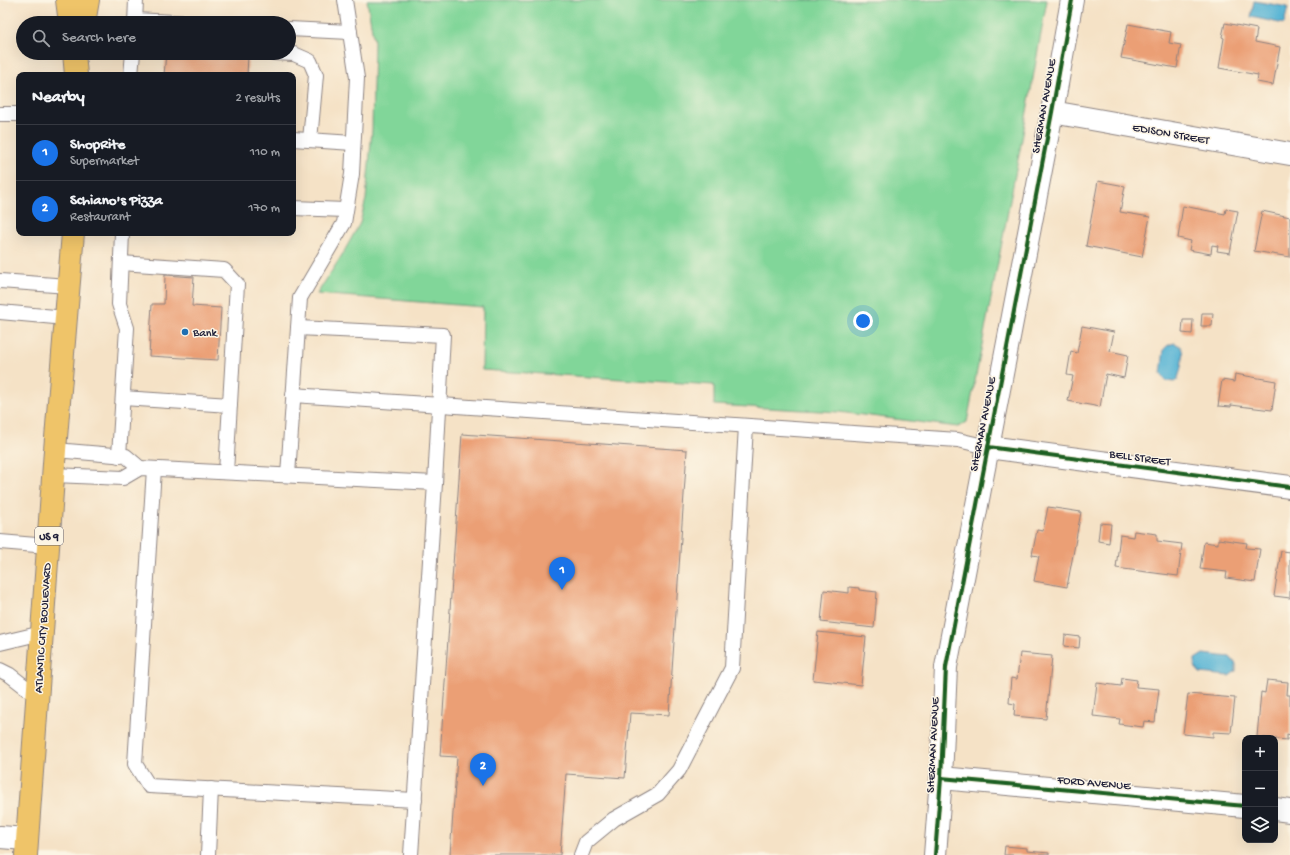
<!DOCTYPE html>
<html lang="en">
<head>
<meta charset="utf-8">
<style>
	:root { --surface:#171b24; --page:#20242c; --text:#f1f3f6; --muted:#9ea1a6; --line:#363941; --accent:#1a73e8 }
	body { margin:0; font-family:"Gochi Hand",sans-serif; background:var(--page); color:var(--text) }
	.controls { position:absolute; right:12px; bottom:12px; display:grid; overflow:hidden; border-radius:8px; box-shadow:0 4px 16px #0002 }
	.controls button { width:36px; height:36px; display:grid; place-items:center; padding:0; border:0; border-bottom:1px solid var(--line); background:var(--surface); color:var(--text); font:20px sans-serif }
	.you { position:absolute; left:863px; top:321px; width:14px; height:14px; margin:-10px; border:3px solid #fff; border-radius:50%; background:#1a73e8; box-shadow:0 0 0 6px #1a73e833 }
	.badge { display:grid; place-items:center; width:26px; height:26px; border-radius:50%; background:var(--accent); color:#fff; font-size:13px; font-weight:700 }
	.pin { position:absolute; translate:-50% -33px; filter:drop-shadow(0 1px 2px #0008) }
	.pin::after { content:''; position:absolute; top:21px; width:14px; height:12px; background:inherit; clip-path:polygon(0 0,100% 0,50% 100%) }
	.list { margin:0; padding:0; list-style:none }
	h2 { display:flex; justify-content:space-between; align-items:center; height:52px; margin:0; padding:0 16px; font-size:17px }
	h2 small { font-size:13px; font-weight:400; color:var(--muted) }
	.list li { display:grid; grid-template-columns:26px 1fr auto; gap:12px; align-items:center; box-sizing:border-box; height:56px; padding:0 16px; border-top:1px solid var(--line) }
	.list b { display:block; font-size:15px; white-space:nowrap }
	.list p { margin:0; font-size:13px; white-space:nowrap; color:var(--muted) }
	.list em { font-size:13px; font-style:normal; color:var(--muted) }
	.icon { flex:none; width:22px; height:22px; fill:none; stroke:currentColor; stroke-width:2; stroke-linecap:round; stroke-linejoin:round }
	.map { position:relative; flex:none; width:1290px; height:855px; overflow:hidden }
	.search { position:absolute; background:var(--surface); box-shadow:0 4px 16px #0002; left:16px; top:16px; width:280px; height:44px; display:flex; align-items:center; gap:10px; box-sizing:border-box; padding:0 14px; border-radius:22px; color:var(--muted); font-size:15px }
	.panel { position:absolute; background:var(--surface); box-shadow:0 4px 16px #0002; left:16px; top:72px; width:280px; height:164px; border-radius:8px }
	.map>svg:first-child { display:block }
	.green { fill:#81d699; stroke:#527c6a }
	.water { fill:#55b3d4; stroke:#3c6a88 }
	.building { fill:#eb9f74 }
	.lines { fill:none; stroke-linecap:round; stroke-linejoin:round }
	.service-casing { stroke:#8c8280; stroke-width:16 }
	.minor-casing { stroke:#8c8280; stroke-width:24 }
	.trunk-casing { stroke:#8c8280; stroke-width:24 }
	.service { stroke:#fff; stroke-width:14 }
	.minor { stroke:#fff; stroke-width:22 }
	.trunk { stroke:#efc469; stroke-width:22 }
	.cycleway-casing { stroke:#fcf5e5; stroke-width:6 }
	.cycleway { stroke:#1b5e20; stroke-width:4 }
	.poi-dot { fill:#1f6fb2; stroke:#fcf5e5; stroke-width:1.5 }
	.labels { text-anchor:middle; stroke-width:3; stroke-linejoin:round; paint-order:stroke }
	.shield { fill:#fcf5e5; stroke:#63616e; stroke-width:1 }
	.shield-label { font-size:11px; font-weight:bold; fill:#22223b }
	.street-label { font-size:12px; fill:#22223b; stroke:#fcf5e5 }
	.poi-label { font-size:12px; fill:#22223b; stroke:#fcf5e5; text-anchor:start }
</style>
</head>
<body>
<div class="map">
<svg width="1290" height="855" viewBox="0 0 1290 855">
	<rect width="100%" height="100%" fill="#fcf5e5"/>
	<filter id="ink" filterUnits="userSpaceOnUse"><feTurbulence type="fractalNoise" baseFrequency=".025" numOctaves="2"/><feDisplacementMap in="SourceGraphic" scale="8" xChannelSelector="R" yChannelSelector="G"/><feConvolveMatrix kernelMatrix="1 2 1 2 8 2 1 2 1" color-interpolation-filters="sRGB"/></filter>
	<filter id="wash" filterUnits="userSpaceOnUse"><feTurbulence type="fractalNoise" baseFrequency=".012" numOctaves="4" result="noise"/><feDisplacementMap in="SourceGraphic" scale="16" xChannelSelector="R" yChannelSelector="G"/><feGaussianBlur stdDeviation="0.9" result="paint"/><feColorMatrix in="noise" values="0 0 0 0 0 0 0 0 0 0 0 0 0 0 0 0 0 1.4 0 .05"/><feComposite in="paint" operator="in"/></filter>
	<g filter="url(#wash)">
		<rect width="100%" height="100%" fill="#f5e2c6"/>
		<path class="green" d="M 367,0 L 1047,0 L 1023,134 L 967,422 L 958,427 L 839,412 L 714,405 L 714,385 L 482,370 L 483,307 L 317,294 L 342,255 L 360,223 L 366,199 L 372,130 L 374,42 Z"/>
		<g class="water">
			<path d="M 1254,1 L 1288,7 L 1284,24 L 1251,17 Z"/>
			<path d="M 1175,343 C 1178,345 1181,346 1182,350 C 1184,355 1180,375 1177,380 L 1174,382 L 1166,381 L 1161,374 L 1164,349 L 1167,346 L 1171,344 Z"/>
			<path d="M 1203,654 L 1230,657 L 1236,664 L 1236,671 L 1229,676 L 1200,673 L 1195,667 L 1195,659 Z"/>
		</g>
		<g id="blocks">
			<g class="building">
				<path d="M 1225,23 L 1257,29 L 1255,42 L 1280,47 L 1273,85 L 1257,82 L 1258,75 L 1219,68 L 1224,38 L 1222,37 Z"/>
				<path d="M 1128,24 L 1171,32 L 1169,43 L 1181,45 L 1177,68 L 1121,58 Z"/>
				<path d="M 166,53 L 192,53 L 248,56 L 247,75 L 164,75 Z"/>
				<path d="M 1098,181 L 1125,186 L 1120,212 L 1150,217 L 1142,257 L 1086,246 Z"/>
				<path d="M 1183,206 L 1225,214 L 1226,209 L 1238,211 L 1230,253 L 1217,251 L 1218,246 L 1212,245 L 1211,254 L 1189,250 L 1191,241 L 1178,238 Z"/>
				<path d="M 1262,211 L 1290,217 L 1290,257 L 1254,251 Z"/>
				<path d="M 165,275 L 194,277 L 192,306 L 221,308 L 218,360 L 149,356 L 152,304 L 164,304 Z"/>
				<path d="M 1202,313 L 1213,313 L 1212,326 L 1201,326 Z"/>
				<path d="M 1183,320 L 1193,320 L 1192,334 L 1182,333 Z"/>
				<path d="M 1082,326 L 1114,332 L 1110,351 L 1128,355 L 1124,378 L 1106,374 L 1100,407 L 1068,401 L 1073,376 L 1067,375 L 1071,351 L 1077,353 Z"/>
				<path d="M 1235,374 L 1276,381 L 1272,410 L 1231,405 L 1231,407 L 1218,406 L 1222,380 L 1234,382 Z"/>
				<path d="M 462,434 L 687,450 L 669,715 L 630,713 L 625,778 L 566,774 L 560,855 L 450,855 L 457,757 L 440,756 Z"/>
				<path d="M 1048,507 L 1081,512 L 1067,587 L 1034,581 L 1039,556 L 1032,555 L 1037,530 L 1043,531 Z"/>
				<path d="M 1100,523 L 1111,524 L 1109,543 L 1098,541 Z"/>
				<path d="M 1134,531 L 1157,534 L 1157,541 L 1182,544 L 1178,576 L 1116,568 L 1120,535 L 1133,537 Z"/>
				<path d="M 1218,539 L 1247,543 L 1246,548 L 1260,549 L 1255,582 L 1226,578 L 1227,572 L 1200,569 L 1204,542 L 1218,544 Z"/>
				<path d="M 1281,551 L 1290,552 L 1290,598 L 1274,596 Z"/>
				<path d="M 849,587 L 859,588 L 859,590 L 877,592 L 874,628 L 821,622 L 824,590 L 849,593 Z"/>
				<path d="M 818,632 L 866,637 L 861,685 L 813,680 Z"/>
				<path d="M 1065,635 L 1080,637 L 1079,648 L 1064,646 Z"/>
				<path d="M 1020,653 L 1052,656 L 1046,719 L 1014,716 L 1015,704 L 1009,703 L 1011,678 L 1017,679 Z"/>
				<path d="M 1122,678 L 1137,680 L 1136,687 L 1159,689 L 1155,722 L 1144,721 L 1143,727 L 1119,724 L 1120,719 L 1093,716 L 1097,683 L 1121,686 Z"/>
				<path d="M 1267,680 L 1288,682 L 1287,695 L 1290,695 L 1290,735 L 1287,734 L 1287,740 L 1257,737 L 1261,692 L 1265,693 Z"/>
				<path d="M 1188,694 L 1235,698 L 1231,733 L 1213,732 L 1213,737 L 1183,734 Z"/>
				<path d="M 1005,846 L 1027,848 L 1027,851 L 1049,853 L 1049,855 L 1004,855 Z"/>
			</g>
		</g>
	</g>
	<g filter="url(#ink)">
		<use href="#blocks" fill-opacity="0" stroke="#8c8280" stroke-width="1"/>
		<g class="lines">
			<defs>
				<g id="service">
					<path d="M 135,20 L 192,23"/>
					<path d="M 135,23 L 136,0"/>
					<path d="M 289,29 L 350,32"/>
					<path d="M 274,53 L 294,54 L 310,61 L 316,75 L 310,140"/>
					<path d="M 131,75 L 133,53"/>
					<path d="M 0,114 L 19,114"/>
					<path d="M 293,139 L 353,143"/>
					<path d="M 293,208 L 345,210"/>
					<path d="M 121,263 L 224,270 L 237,284 L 226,472"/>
					<path d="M 0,281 L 68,286"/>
					<path d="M 0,312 L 66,318"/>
					<path d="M 298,328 L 443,335 L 435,483 L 411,855"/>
					<path d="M 293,395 L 958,440 L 988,447"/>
					<path d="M 123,398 L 230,405"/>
					<path d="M 55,450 L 126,456 L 140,468"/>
					<path d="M 119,456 L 127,328 L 119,304 L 122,233"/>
					<path d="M 154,469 L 135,764 L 149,786 L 415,800"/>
					<path d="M 54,475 L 123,478 L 140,468 L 435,483"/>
					<path d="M 288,475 L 300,298 L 344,223 L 352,174 L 357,78 L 345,0"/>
					<path d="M 0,542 L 48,546"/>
					<path d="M 0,643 L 42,633"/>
					<path d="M 0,670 L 10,675 L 37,696"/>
					<path d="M 208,855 L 211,789"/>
					<path d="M 581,855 L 586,842 L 614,819 L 658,794 L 679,770 L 732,668 L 746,426"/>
				</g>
				<g id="minor">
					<path d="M 1052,112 L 1290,154"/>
					<path d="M 988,447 L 1290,487"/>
					<path d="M 941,778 L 1245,806"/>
					<path d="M 1275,809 L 1290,811"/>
					<path d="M 0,837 L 26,839"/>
					<path d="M 935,855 L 941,778 L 946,667 L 1052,112 L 1072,0"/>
				</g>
				<g id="trunk">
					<path d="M 67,0 L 70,23"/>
					<path d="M 84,23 L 88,0"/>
					<path d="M 74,53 L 76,75"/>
					<path d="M 26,855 L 55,450 L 73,233"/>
				</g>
			</defs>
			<use href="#service" class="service-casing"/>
			<use href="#minor" class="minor-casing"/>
			<use href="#trunk" class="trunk-casing"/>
			<use href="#service" class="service"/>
			<use href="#minor" class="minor"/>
			<use href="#trunk" class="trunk"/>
			<defs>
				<g id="cycleway">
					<path d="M 988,447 L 1290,487"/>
					<path d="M 941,778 L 1245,806"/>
					<path d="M 935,855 L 941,778 L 946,667 L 1052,112 L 1072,0"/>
				</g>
			</defs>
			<use href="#cycleway" class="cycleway-casing"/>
			<use href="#cycleway" class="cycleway"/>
		</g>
	</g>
	<circle class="poi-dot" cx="185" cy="332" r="4"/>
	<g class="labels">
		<rect class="shield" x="35" y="527" width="28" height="18" rx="3"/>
		<g class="shield-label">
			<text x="49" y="540">US 9</text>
		</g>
		<g class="street-label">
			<text transform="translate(1043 106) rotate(-80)" y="4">SHERMAN AVENUE</text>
			<text transform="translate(1171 133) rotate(10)" y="4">EDISON STREET</text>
			<text transform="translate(982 424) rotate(-79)" y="4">SHERMAN AVENUE</text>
			<text transform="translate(1140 457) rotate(8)" y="4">BELL STREET</text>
			<text transform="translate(42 628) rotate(-86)" y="4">ATLANTIC CITY BOULEVARD</text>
			<text transform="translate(932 745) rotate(-87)" y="4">SHERMAN AVENUE</text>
			<text transform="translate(1094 782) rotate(5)" y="4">FORD AVENUE</text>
		</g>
		<g class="poi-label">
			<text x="193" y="336">Bank</text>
		</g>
	</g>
</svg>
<div class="controls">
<button>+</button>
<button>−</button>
<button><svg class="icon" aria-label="layers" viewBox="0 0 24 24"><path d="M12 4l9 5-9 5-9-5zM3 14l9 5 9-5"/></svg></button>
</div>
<div class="you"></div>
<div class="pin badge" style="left:562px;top:590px">1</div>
<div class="pin badge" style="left:483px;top:786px">2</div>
<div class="search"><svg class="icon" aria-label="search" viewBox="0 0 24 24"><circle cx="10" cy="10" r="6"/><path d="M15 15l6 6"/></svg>Search here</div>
<section class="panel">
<h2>Nearby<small>2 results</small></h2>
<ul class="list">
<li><span class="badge">1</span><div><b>ShopRite</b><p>Supermarket</p></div><em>110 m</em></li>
<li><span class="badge">2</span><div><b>Schiano's Pizza</b><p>Restaurant</p></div><em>170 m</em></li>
</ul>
</section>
</div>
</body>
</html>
